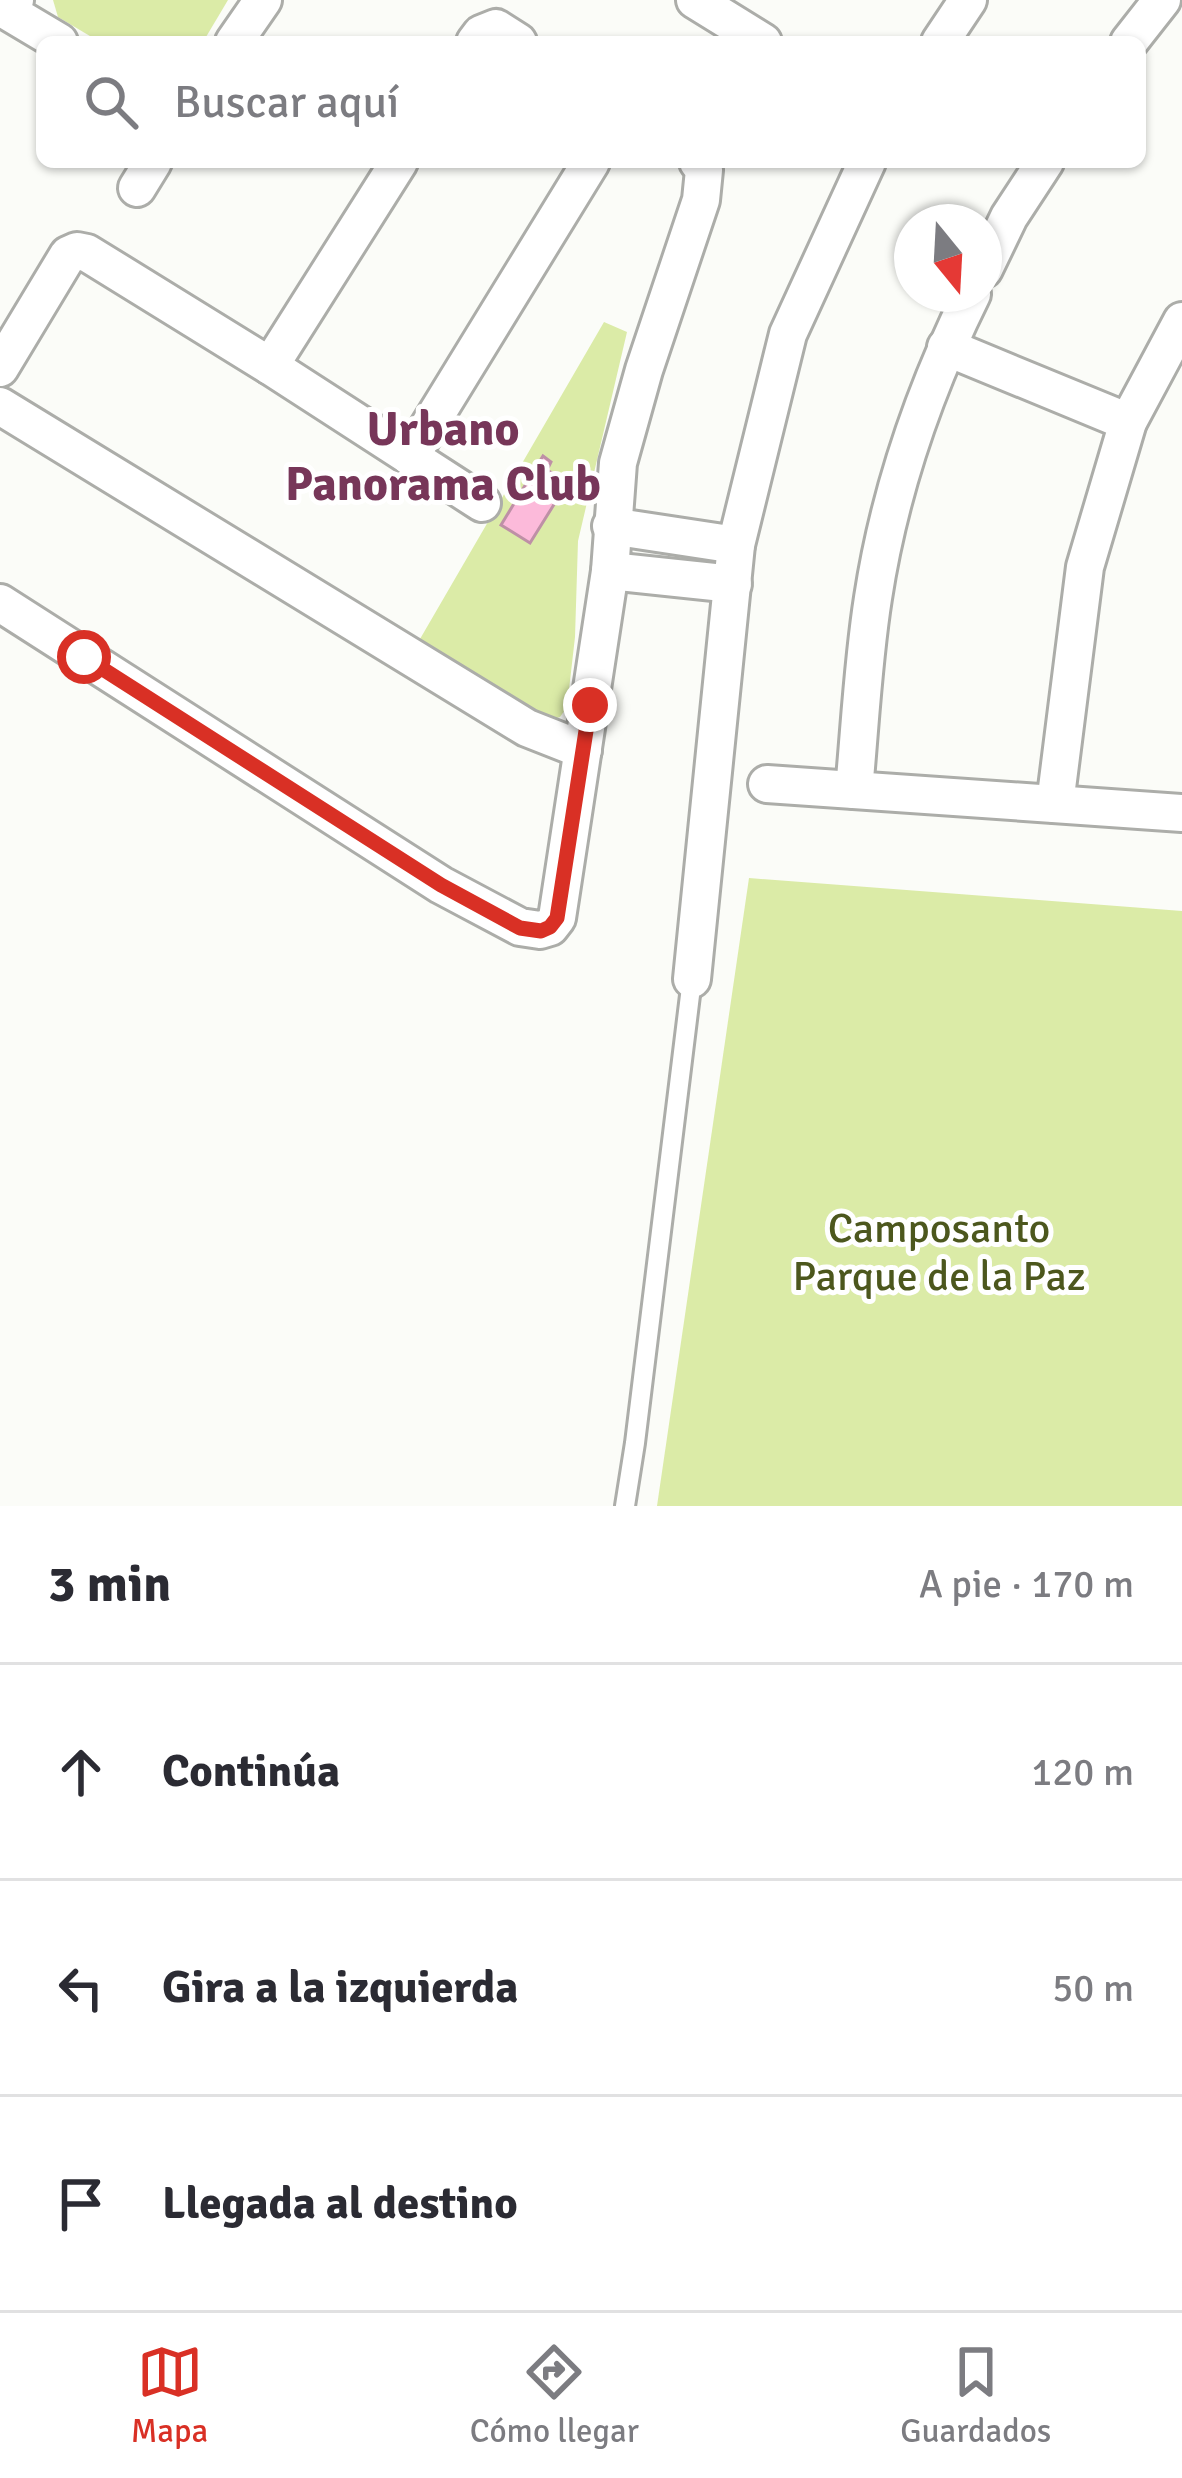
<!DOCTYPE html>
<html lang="es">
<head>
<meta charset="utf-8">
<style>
	:root { --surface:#fff; --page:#f2f2f3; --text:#2b2b33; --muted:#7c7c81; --line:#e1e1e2; --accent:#d93025 }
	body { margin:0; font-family:Signika,sans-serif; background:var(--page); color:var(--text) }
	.compass { position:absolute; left:894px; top:204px; width:108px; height:108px; border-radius:50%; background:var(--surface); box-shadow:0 3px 9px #0004; rotate:162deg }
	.stop { position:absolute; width:36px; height:36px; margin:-27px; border:9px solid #d93025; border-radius:50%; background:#fff }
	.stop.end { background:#d93025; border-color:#fff; box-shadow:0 3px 12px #0008 }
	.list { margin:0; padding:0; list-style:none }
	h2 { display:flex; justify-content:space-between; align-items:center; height:156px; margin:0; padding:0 48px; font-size:51px }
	h2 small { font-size:39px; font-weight:400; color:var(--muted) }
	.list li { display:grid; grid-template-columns:78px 1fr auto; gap:36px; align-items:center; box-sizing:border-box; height:216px; padding:0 48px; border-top:3px solid var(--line) }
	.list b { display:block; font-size:45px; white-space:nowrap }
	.list em { font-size:39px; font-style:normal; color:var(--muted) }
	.icon { flex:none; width:66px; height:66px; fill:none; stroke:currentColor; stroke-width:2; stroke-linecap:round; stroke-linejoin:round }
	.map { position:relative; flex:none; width:1182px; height:1506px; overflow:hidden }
	.search { position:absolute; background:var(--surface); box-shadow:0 3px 9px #0004; left:36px; right:36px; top:36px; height:132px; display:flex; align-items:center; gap:30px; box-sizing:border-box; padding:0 42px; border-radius:18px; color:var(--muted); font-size:45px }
	.sheet { height:804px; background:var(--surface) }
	nav { display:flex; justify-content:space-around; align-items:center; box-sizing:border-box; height:168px; border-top:3px solid var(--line); background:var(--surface); font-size:33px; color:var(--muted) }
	nav a { display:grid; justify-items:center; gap:6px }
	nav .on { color:var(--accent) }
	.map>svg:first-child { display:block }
	.green { fill:#dbeba7 }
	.water { fill:#fcbada; stroke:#be90a6; stroke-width:3 }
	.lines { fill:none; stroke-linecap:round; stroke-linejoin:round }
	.lane-casing { stroke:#acada9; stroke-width:24 }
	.street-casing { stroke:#acada9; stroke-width:42 }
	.lane { stroke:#fff; stroke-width:18 }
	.street { stroke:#fff; stroke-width:36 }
	.route { stroke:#d93025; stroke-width:15 }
	.labels { text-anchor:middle; stroke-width:10; stroke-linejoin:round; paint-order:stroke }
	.park-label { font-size:42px; fill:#4c571d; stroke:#fff }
	.quarter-label { font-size:48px; font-weight:bold; fill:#773659; stroke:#fff }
</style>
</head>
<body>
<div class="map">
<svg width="1182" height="1506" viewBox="0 0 1182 1506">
	<rect width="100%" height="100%" fill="#fbfcf8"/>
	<g class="green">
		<path d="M 53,0 L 228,0 L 203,42 L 100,42 L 58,17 Z"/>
		<path d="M 604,322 L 627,332 L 578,541 L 575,637 L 567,707 L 560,717 L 551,720 L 539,718 L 420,639 Z"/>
		<path d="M 749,878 L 1182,911 L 1182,1506 L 657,1506 Z"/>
	</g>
	<path class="water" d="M 543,456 L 551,462 L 547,470 L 568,482 L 530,543 L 501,525 Z"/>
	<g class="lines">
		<defs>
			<path id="lane" d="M 625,1506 L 635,1443 L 692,979"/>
			<g id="street">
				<path d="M 15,0 L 7,11 L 59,42"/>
				<path d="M 695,0 L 763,42"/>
				<path d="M 234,42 L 263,0"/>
				<path d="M 475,42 L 481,34 L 496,28 L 518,42"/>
				<path d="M 940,42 L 968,0"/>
				<path d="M 1129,42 L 1162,0"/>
				<path d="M 137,188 L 153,162"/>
				<path d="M 984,269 L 1009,217 L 1045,162"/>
				<path d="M 946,347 L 1128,422"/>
				<path d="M 270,366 L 399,162"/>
				<path d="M 0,368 L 68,255 L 77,251 L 87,253 L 270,366 L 482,503"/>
				<path d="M 0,406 L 527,728 L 583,750"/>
				<path d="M 410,457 L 591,162"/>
				<path d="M 611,526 L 736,545"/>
				<path d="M 610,571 L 733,584"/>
				<path d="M 0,603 L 441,885 L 520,927 L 540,930 L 550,927 L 557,918 L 610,571 L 618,463 L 644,370 L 701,200 L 704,170 L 698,162"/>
				<path d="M 767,784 L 1182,813"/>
				<path d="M 854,790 C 860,726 863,661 873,598 C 889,493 925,389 972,294"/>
				<path d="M 1055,804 L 1085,567 L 1128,422 L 1182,321"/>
				<path d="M 692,979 L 736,545 L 788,334 L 867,162"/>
			</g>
		</defs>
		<use href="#lane" class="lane-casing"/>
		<use href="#street" class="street-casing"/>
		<use href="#lane" class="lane"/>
		<use href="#street" class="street"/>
	</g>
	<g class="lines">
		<path class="route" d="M 84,657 L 441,885 L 520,928 L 541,931 L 550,927 L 557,918 L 590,705"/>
	</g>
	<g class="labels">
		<g class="park-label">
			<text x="939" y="1242">Camposanto<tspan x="939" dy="48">Parque de la Paz</tspan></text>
		</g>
		<g class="quarter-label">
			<text x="443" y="445">Urbano<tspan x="443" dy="55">Panorama Club</tspan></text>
		</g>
	</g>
</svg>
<svg class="compass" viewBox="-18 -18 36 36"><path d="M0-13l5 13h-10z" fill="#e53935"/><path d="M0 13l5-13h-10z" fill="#7c7c81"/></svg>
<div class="stop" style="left:84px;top:657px"></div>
<div class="stop end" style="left:590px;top:705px"></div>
<div class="search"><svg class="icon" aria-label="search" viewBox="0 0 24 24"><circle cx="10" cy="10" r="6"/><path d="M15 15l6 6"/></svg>Buscar aquí</div>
</div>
<section class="sheet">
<h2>3 min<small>A pie · 170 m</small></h2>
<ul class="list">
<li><svg class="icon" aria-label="ahead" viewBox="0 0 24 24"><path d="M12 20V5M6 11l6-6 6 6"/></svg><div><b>Continúa</b></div><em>120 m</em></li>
<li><svg class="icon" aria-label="left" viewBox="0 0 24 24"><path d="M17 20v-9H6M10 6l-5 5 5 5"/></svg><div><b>Gira a la izquierda</b></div><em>50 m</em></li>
<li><svg class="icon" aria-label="arrive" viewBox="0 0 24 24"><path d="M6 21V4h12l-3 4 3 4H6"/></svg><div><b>Llegada al destino</b></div></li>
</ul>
</section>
<nav>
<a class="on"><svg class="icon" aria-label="map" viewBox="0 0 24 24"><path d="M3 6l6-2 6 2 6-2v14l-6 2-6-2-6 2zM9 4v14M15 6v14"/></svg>Mapa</a>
<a><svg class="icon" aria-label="directions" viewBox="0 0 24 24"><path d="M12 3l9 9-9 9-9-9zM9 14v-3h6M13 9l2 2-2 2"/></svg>Cómo llegar</a>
<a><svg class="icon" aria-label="saved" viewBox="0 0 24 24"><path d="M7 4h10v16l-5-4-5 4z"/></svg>Guardados</a>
</nav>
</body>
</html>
